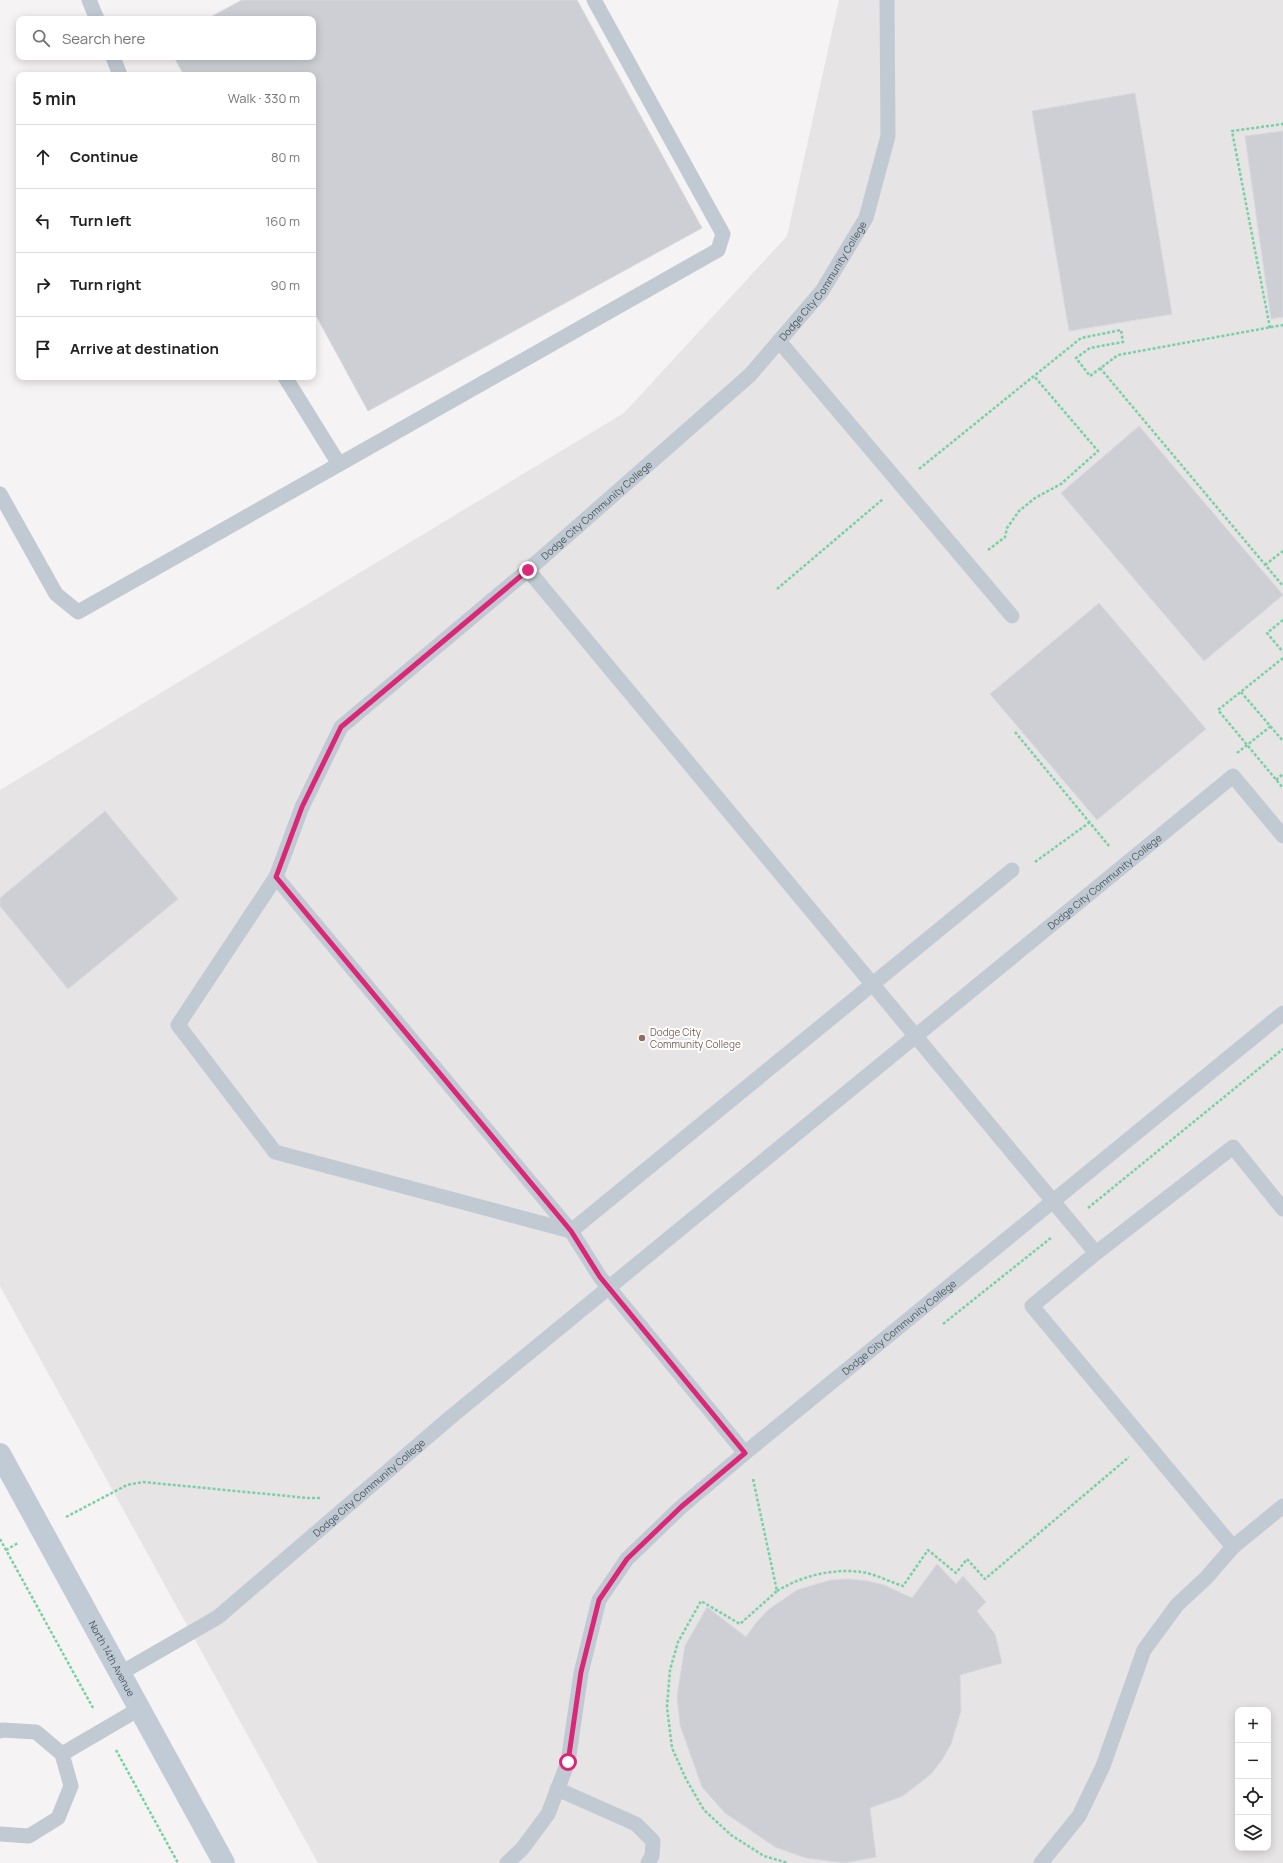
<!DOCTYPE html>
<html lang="en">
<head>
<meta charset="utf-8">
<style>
	:root { --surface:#fff; --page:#f2f2f2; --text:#222; --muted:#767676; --line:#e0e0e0 }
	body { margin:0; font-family:Manrope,sans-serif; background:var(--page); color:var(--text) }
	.controls { position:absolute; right:12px; bottom:12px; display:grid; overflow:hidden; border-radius:8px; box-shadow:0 2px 10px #0003 }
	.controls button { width:36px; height:36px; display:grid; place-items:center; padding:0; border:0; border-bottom:1px solid var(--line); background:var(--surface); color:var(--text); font:20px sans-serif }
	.stop { position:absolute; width:12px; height:12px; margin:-9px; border:3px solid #db2777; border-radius:50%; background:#fff }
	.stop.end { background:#db2777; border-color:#fff; box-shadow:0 1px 4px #0008 }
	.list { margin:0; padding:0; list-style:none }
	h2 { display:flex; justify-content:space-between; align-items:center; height:52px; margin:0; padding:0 16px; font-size:17px }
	h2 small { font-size:13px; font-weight:400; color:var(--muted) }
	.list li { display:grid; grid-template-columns:26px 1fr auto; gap:12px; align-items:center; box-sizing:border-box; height:64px; padding:0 16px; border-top:1px solid var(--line) }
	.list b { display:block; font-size:15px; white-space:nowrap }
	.list em { font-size:13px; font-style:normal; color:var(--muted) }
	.icon { flex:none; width:22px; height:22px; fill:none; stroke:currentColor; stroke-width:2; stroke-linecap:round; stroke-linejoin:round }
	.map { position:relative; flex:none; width:1283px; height:1863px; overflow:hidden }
	.search { position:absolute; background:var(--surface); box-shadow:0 2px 10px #0003; left:16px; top:16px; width:300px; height:44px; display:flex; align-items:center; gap:10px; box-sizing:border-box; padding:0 14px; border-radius:8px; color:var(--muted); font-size:15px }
	.panel { position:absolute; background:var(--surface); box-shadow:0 2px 10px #0003; left:16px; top:72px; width:300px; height:308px; border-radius:8px }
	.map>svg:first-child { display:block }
	.education { fill:#e6e4e5; fill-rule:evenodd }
	.building { fill:#cdcfd5; stroke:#d7d9de }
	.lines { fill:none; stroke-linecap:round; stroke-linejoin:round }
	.path { stroke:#7ad0a6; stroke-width:2.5; stroke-dasharray:3 2; stroke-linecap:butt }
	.lane { stroke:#c1cad2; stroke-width:15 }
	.secondary { stroke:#c1cbd6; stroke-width:22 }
	.route { stroke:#db2777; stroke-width:5 }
	.education-dot { fill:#8d6e63; stroke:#fff; stroke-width:1.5 }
	.labels { text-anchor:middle; stroke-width:4; stroke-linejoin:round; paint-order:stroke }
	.street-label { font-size:10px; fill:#4a5661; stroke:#fff }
	.education-label { font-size:10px; fill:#785e54; stroke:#fff; text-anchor:start }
</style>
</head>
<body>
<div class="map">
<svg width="1283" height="1863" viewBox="0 0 1283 1863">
	<rect width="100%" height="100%" fill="#f5f3f3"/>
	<path class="education" d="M 839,0 L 1283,0 L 1283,1863 L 318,1863 L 0,1286 L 0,790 L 624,413 L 787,236 ZM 1238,1710 L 1268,1710 L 1268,1848 L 1238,1848 Z"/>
	<g class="building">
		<path d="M 242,0 L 577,0 L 702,228 L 368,411 L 313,310 L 313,75 L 184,75 L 174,57 L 313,57 L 313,19 L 207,19 Z"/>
		<path d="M 1135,93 L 1172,314 L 1069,331 L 1032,111 Z"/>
		<path d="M 1283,131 L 1283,317 L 1271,319 L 1245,136 Z"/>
		<path d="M 1139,426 L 1283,595 L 1204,661 L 1061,493 Z"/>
		<path d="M 1099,603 L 1206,729 L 1097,820 L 990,694 Z"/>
		<path d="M 105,811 L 178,899 L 68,989 L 0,906 L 0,898 Z"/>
		<path d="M 937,1564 L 956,1584 L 963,1576 L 986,1602 L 977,1611 L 995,1634 L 1002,1663 L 960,1675 L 961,1711 L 951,1744 L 942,1760 L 931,1774 L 903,1796 L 870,1808 L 876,1857 L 845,1863 L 806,1858 L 775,1847 L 725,1813 L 702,1787 L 680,1725 L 677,1696 L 685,1646 L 707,1607 L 746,1637 L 756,1623 L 768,1610 L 797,1590 L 831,1580 L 849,1579 L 867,1581 L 884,1585 L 912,1598 Z"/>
	</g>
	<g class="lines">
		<g class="path">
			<path d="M 1270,328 L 1232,131 L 1283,124"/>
			<path d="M 1100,368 L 1283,586"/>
			<path d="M 919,469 L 1081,338 L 1121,330 L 1123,342 L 1090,348 L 1076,358 L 1090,376 L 1118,355 L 1283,325"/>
			<path d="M 988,550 L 1005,537 L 1007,528 L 1019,511 L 1035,498 L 1061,484 L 1098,451 L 1034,376"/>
			<path d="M 1265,565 L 1283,551"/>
			<path d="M 777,589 L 883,499"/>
			<path d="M 1283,620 L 1267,633 L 1283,652"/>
			<path d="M 1283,658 L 1218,710 L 1283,788"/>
			<path d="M 1241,692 L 1283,741"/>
			<path d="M 1015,732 L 1109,846"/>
			<path d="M 1237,753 L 1271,726"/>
			<path d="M 1276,780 L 1283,774"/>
			<path d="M 1035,862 L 1090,822"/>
			<path d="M 1088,1208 L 1283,1049"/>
			<path d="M 943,1324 L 1052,1237"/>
			<path d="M 753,1479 L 777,1591 L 740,1624 L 701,1601 L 678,1642 L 670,1670 L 667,1707 L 672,1748 L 686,1779 L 704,1810 L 731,1835 L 764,1856 L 788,1863"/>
			<path d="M 66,1517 L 127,1485 L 143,1482 L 308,1498 L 320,1498"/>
			<path d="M 0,1539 L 93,1708"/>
			<path d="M 6,1550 L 18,1543"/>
			<path d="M 777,1591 C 802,1576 832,1568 862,1572 C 875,1574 890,1582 903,1586 L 928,1550 L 956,1573 L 967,1559 L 985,1579 L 1129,1457"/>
			<path d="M 116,1750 L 178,1863"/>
		</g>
		<g class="lane">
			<path d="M 89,0 L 97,19"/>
			<path d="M 113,57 L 120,75"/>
			<path d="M 779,341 L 1012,616"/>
			<path d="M 285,377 L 339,464"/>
			<path d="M 0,494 L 56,594 L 78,612 L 718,250 L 723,234 L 594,0"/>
			<path d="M 528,570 L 1096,1253"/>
			<path d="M 276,877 L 178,1025 L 275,1152 L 571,1231 L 1012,870"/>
			<path d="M 1283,1209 L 1233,1147 L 1096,1253 L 1032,1306 L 1233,1547 L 1283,1506"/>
			<path id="s1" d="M 745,1453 L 600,1277 L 571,1231 L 276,877 L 302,807 L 341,727 L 528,570 L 750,375 L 822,291 L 866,218 L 888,136 L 887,0"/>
			<path id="s2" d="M 119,1674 L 218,1617 L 452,1416 L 1233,776 L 1283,836"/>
			<path d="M 0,1731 L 2,1730 L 36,1732 L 62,1754 L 71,1786 L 58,1818 L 29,1836 L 0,1834"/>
			<path d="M 62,1754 L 139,1709"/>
			<path d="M 557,1789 L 636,1824 L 653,1841 L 652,1856 L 648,1863"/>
			<path id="s3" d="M 507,1863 L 522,1849 L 548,1814 L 568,1762 L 581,1673 L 599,1600 L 627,1559 L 681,1507 L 745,1453 L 1283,1013"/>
			<path d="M 1041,1863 L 1079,1816 L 1103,1766 L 1144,1650 L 1177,1605 L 1206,1578 L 1233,1547"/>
		</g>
		<path class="secondary" id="s4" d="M 0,1454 L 224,1863"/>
	</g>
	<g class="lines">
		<path class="route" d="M 528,570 L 341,727 L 302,807 L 276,877 L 571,1231 L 600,1277 L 745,1453 L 681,1507 L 627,1559 L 599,1600 L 581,1672 L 568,1762"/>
	</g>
	<circle class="education-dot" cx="642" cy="1038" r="4"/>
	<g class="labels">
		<g class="street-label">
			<text dy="4" stroke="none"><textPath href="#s1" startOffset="1566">Dodge City Community College</textPath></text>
			<text dy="4" stroke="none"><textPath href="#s1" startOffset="1242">Dodge City Community College</textPath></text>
			<text dy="4" stroke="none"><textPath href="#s2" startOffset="1266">Dodge City Community College</textPath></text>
			<text dy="4" stroke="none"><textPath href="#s3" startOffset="692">Dodge City Community College</textPath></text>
			<text dy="4" stroke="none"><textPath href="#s2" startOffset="313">Dodge City Community College</textPath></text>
			<text dy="4" stroke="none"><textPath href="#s4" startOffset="233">North 14th Avenue</textPath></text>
		</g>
		<g class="education-label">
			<text x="650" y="1036">Dodge City<tspan x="650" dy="12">Community College</tspan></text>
		</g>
	</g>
</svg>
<div class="controls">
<button>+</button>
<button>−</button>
<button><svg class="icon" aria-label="locate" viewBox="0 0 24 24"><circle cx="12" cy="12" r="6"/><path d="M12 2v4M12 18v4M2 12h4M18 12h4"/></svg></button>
<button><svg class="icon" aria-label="layers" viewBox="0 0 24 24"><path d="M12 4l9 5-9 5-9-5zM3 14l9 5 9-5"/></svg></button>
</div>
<div class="stop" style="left:568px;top:1762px"></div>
<div class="stop end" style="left:528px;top:570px"></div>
<div class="search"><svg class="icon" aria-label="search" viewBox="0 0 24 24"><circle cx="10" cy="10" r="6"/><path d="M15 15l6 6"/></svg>Search here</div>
<section class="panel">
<h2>5 min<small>Walk · 330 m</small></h2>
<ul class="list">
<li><svg class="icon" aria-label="ahead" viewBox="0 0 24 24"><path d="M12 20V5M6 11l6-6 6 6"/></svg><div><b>Continue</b></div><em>80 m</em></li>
<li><svg class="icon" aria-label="left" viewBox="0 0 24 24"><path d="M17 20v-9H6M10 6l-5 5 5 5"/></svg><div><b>Turn left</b></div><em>160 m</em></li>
<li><svg class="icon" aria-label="right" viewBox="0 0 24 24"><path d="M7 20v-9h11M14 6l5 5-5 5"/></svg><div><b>Turn right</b></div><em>90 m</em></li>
<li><svg class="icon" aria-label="arrive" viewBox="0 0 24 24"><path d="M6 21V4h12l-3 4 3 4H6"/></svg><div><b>Arrive at destination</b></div></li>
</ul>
</section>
</div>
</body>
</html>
